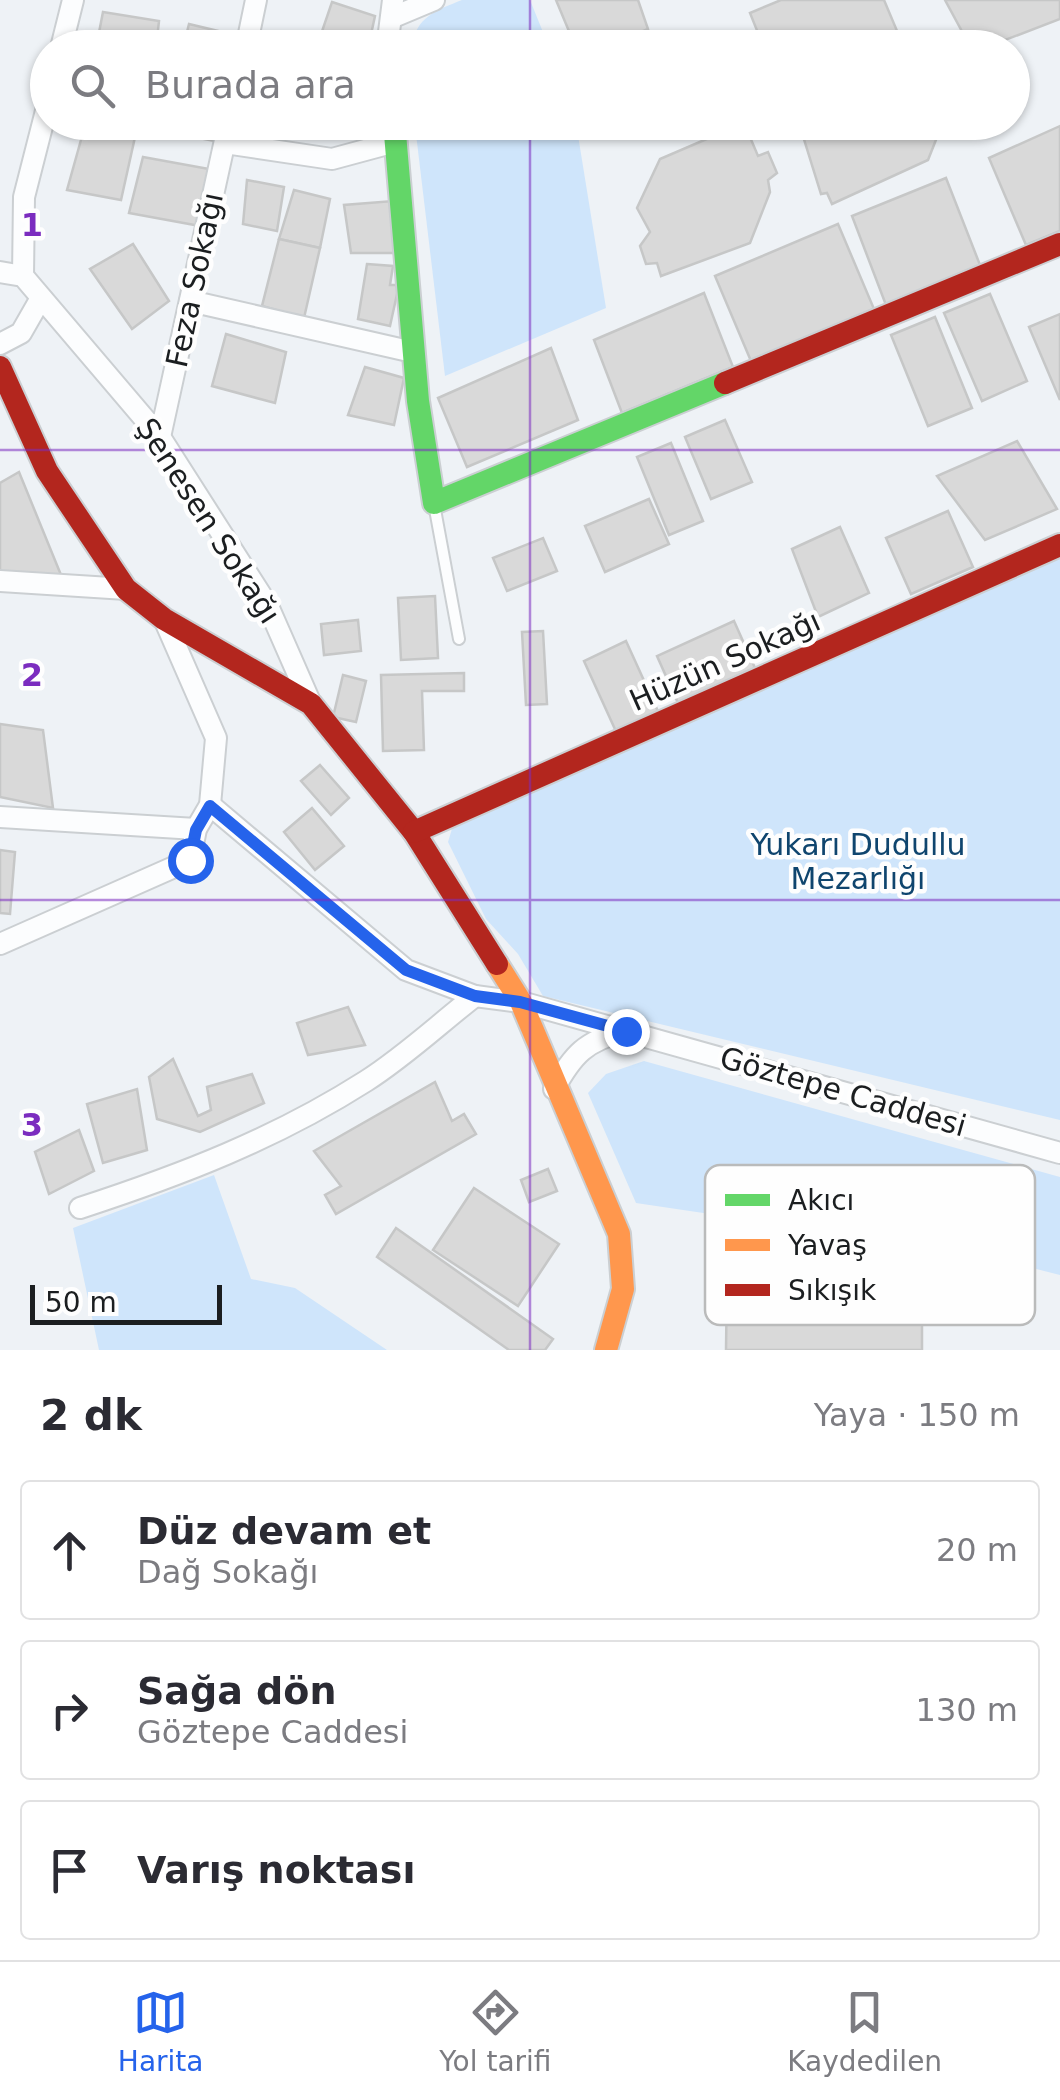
<!DOCTYPE html>
<html lang="tr">
<head>
<meta charset="utf-8">
<style>
	:root { --surface:#fff; --page:#f2f2f3; --text:#2b2b33; --muted:#7c7c81; --line:#e1e1e2; --accent:#2563eb }
	body { margin:0; font-family:"DejaVu Sans",sans-serif; background:var(--page); color:var(--text) }
	.scale { position:absolute; left:30px; bottom:25px; width:192px; box-sizing:border-box; padding-left:10px; border:5px solid #1b1e20; border-top:0; font-size:28px; line-height:35px; white-space:nowrap; color:#1b1e20; -webkit-text-stroke:8px #fefefe; paint-order:stroke }
	.stop { position:absolute; width:30px; height:30px; margin:-22px; border:8px solid #2563eb; border-radius:50%; background:#fff }
	.stop.end { background:#2563eb; border-color:#fff; box-shadow:0 2px 10px #0008 }
	.list { margin:0; padding:0; list-style:none }
	h2 { display:flex; justify-content:space-between; align-items:center; height:130px; margin:0; padding:0 40px; font-size:42px }
	h2 small { font-size:32px; font-weight:400; color:var(--muted) }
	.list li { display:grid; grid-template-columns:65px 1fr auto; gap:30px; align-items:center; box-sizing:border-box; height:140px; margin:0 20px 20px; padding:0 20px; border:2px solid var(--line); border-radius:10px }
	.list b { display:block; font-size:38px; white-space:nowrap }
	.list p { margin:0; font-size:32px; white-space:nowrap; color:var(--muted) }
	.list em { font-size:32px; font-style:normal; color:var(--muted) }
	.icon { flex:none; width:55px; height:55px; fill:none; stroke:currentColor; stroke-width:2; stroke-linecap:round; stroke-linejoin:round }
	.map { position:relative; flex:none; width:1060px; height:1350px; overflow:hidden }
	.search { position:absolute; background:var(--surface); box-shadow:0 2px 8px #0004; left:30px; right:30px; top:30px; height:110px; display:flex; align-items:center; gap:25px; box-sizing:border-box; padding:0 35px; border-radius:55px; color:var(--muted); font-size:38px }
	.sheet { height:610px; background:var(--surface) }
	nav { display:flex; justify-content:space-around; align-items:center; box-sizing:border-box; height:140px; border-top:2px solid var(--line); background:var(--surface); font-size:28px; color:var(--muted) }
	nav a { display:grid; justify-items:center; gap:5px }
	nav .on { color:var(--accent) }
	.map>svg:first-child { display:block }
	.green { fill:#cfe5fb }
	.building { fill:#d9d9d9; stroke:#c6c7c7; stroke-width:2.5 }
	.lines { fill:none; stroke-linecap:round; stroke-linejoin:round }
	.lane-casing { stroke:#cbcfd2; stroke-width:14 }
	.street-casing { stroke:#cbcfd2; stroke-width:24 }
	.fast-casing { stroke:#cbcfd2; stroke-width:26 }
	.slow-casing { stroke:#cbcfd2; stroke-width:26 }
	.jam-casing { stroke:#cbcfd2; stroke-width:26 }
	.lane { stroke:#fcfdfe; stroke-width:10 }
	.street { stroke:#fcfdfe; stroke-width:20 }
	.fast { stroke:#63d668; stroke-width:22 }
	.slow { stroke:#ff974d; stroke-width:22 }
	.jam { stroke:#b3261e; stroke-width:22 }
	.route { stroke:#2563eb; stroke-width:12 }
	.grid { fill:none; stroke:#7b2cbf; stroke-width:2.5; stroke-opacity:0.55 }
	.labels { text-anchor:middle; stroke-width:9; stroke-linejoin:round; paint-order:stroke }
	.street-label { font-size:30px; fill:#1b1e20; stroke:#fefefe }
	.park-label { font-size:30px; fill:#0f456e; stroke:#fefefe }
	.key { fill:#fefefe; stroke:#babbbb; stroke-width:2.5 }
	.key-label { font-size:28px; fill:#1b1e20 }
	.grid-label { font-size:32px; text-anchor:middle; font-weight:bold; fill:#7b2cbf; stroke:#fefefe; stroke-width:9; stroke-linejoin:round; paint-order:stroke }
</style>
</head>
<body>
<div class="map">
<svg width="1060" height="1350" viewBox="0 0 1060 1350">
	<rect width="100%" height="100%" fill="#eef2f6"/>
	<g class="green">
		<path d="M 462,0 L 530,0 L 549,47 L 412,47 C 415,17 437,10 462,0 Z"/>
		<path d="M 444,123 L 576,123 L 606,308 L 445,376 L 416,134 Z"/>
		<path d="M 1060,555 L 1060,1120 L 543,996 L 518,954 L 486,919 L 448,842 L 454,822 Z"/>
		<path d="M 644,1061 L 1060,1177 L 1060,1275 L 973,1253 L 636,1203 L 588,1093 L 606,1074 Z"/>
		<path d="M 214,1175 L 251,1279 L 295,1288 L 387,1350 L 99,1350 L 73,1228 Z"/>
	</g>
	<g class="building">
		<path d="M 556,0 L 638,0 L 648,29 L 604,48 L 576,48 Z"/>
		<path d="M 781,0 L 884,0 L 900,38 L 878,48 L 764,48 L 750,13 Z"/>
		<path d="M 945,0 L 1060,0 L 1060,19 L 984,48 L 971,48 Z"/>
		<path d="M 332,2 L 375,16 L 368,48 L 317,46 Z"/>
		<path d="M 103,12 L 159,21 L 156,48 L 96,48 Z"/>
		<path d="M 189,24 L 239,36 L 237,48 L 183,48 Z"/>
		<path d="M 86,122 L 137,128 L 121,200 L 67,190 Z"/>
		<path d="M 169,122 L 220,122 L 215,141 L 167,132 Z"/>
		<path d="M 810,122 L 943,122 L 928,160 L 832,204 L 827,193 L 821,194 L 803,136 Z"/>
		<path d="M 744,123 L 758,156 L 768,152 L 777,173 L 768,180 L 770,192 L 750,243 L 661,276 L 657,263 L 646,264 L 640,246 L 650,232 L 637,208 L 660,159 Z"/>
		<path d="M 1060,126 L 1060,231 L 1026,245 L 989,158 Z"/>
		<path d="M 143,157 L 209,169 L 200,226 L 129,213 Z"/>
		<path d="M 946,178 L 980,265 L 886,305 L 852,216 Z"/>
		<path d="M 247,180 L 284,187 L 277,231 L 243,224 Z"/>
		<path d="M 294,190 L 330,199 L 320,248 L 279,239 Z"/>
		<path d="M 393,201 L 397,253 L 351,253 L 344,205 Z"/>
		<path d="M 838,224 L 874,309 L 751,361 L 715,276 Z"/>
		<path d="M 279,239 L 320,248 L 304,318 L 262,306 Z"/>
		<path d="M 133,244 L 169,301 L 132,329 L 90,269 Z"/>
		<path d="M 367,264 L 393,266 L 390,285 L 399,285 L 390,326 L 358,319 Z"/>
		<path d="M 704,293 L 733,367 L 622,413 L 594,340 Z"/>
		<path d="M 990,294 L 1027,381 L 982,401 L 944,313 Z"/>
		<path d="M 1060,314 L 1060,400 L 1029,327 Z"/>
		<path d="M 935,317 L 972,408 L 928,426 L 891,335 Z"/>
		<path d="M 226,334 L 286,352 L 275,403 L 212,386 Z"/>
		<path d="M 551,348 L 578,420 L 467,467 L 438,398 Z"/>
		<path d="M 365,367 L 404,378 L 394,425 L 348,415 Z"/>
		<path d="M 725,420 L 752,482 L 711,499 L 685,437 Z"/>
		<path d="M 1017,441 L 1057,509 L 985,540 L 937,476 Z"/>
		<path d="M 671,443 L 703,521 L 669,535 L 637,457 Z"/>
		<path d="M 19,472 L 61,575 L 0,573 L 0,483 Z"/>
		<path d="M 649,499 L 669,544 L 605,572 L 585,526 Z"/>
		<path d="M 948,511 L 973,567 L 911,594 L 886,538 Z"/>
		<path d="M 840,527 L 869,593 L 818,617 L 792,549 Z"/>
		<path d="M 543,538 L 557,571 L 507,591 L 493,558 Z"/>
		<path d="M 435,596 L 438,658 L 401,660 L 398,598 Z"/>
		<path d="M 358,620 L 361,651 L 324,655 L 321,624 Z"/>
		<path d="M 734,621 L 755,668 L 678,703 L 657,656 Z"/>
		<path d="M 543,631 L 547,704 L 526,705 L 522,632 Z"/>
		<path d="M 626,641 L 661,718 L 619,738 L 584,661 Z"/>
		<path d="M 464,673 L 464,691 L 422,691 L 424,750 L 383,751 L 381,675 Z"/>
		<path d="M 343,675 L 366,681 L 356,722 L 333,717 Z"/>
		<path d="M 0,724 L 43,730 L 53,808 L 0,797 Z"/>
		<path d="M 320,765 L 349,798 L 331,815 L 301,781 Z"/>
		<path d="M 312,808 L 344,846 L 315,870 L 284,832 Z"/>
		<path d="M 0,850 L 15,852 L 10,914 L 0,913 Z"/>
		<path d="M 348,1007 L 365,1045 L 308,1055 L 297,1023 Z"/>
		<path d="M 173,1059 L 198,1116 L 211,1110 L 207,1087 L 252,1074 L 264,1103 L 200,1132 L 157,1119 L 149,1077 Z"/>
		<path d="M 435,1082 L 452,1121 L 464,1114 L 476,1134 L 336,1214 L 325,1195 L 341,1186 L 314,1151 Z"/>
		<path d="M 137,1089 L 147,1150 L 103,1163 L 87,1104 Z"/>
		<path d="M 79,1130 L 94,1171 L 49,1194 L 35,1152 Z"/>
		<path d="M 548,1169 L 557,1191 L 529,1202 L 521,1180 Z"/>
		<path d="M 474,1188 L 559,1244 L 518,1306 L 433,1250 Z"/>
		<path d="M 396,1228 L 553,1339 L 545,1350 L 509,1350 L 377,1257 Z"/>
		<path d="M 727,1277 L 922,1279 L 922,1350 L 726,1350 Z"/>
	</g>
	<g class="lines">
		<defs>
			<path id="lane" d="M 434,504 L 459,639"/>
			<g id="street">
				<path d="M 391,18 L 434,0"/>
				<path d="M 61,48 L 73,0"/>
				<path d="M 246,48 L 256,0"/>
				<path d="M 387,48 L 393,0"/>
				<path d="M 225,143 L 332,159 L 395,142"/>
				<path d="M 0,272 L 23,276 L 160,437 L 268,606 L 311,704"/>
				<path d="M 23,276 L 24,197 L 48,103"/>
				<path d="M 190,301 L 413,352"/>
				<path d="M 0,344 L 21,333 L 41,298"/>
				<path d="M 160,437 L 229,122"/>
				<path d="M 0,581 L 126,589"/>
				<path d="M 210,805 L 406,970 L 475,996 L 521,1002 L 1060,1153"/>
				<path d="M 0,817 L 196,829"/>
				<path d="M 0,944 L 190,860 L 196,829 L 210,805 L 216,738 L 164,619"/>
				<path d="M 554,1089 C 573,1054 586,1041 624,1031"/>
				<path d="M 80,1208 C 181,1175 275,1139 366,1081 C 404,1057 439,1024 475,996"/>
			</g>
			<path id="fast" d="M 394,122 L 418,401 L 434,503 L 725,383"/>
			<path id="slow" d="M 497,964 L 521,1002 L 619,1234 L 623,1289 L 606,1350"/>
			<g id="jam">
				<path d="M 0,367 L 47,471 L 126,589 L 164,619 L 311,704 L 414,832 L 497,964"/>
				<path d="M 725,383 L 1060,244"/>
				<path d="M 414,832 L 1060,545"/>
			</g>
		</defs>
		<use href="#lane" class="lane-casing"/>
		<use href="#street" class="street-casing"/>
		<use href="#fast" class="fast-casing"/>
		<use href="#slow" class="slow-casing"/>
		<use href="#jam" class="jam-casing"/>
		<use href="#lane" class="lane"/>
		<use href="#street" class="street"/>
		<use href="#fast" class="fast"/>
		<use href="#slow" class="slow"/>
		<use href="#jam" class="jam"/>
	</g>
	<g class="lines">
		<path class="route" d="M 190,860 L 196,830 L 210,806 L 406,970 L 475,996 L 520,1002 L 626,1031"/>
	</g>
	<path class="grid" d="M 530,0 L 530,48M 530,122 L 530,1350M 0,450 L 1060,450M 0,900 L 1060,900"/>
	<g class="labels">
		<g class="street-label">
			<text transform="translate(195 280) rotate(-78)" y="10">Feza Sokağı</text>
			<text transform="translate(208 521) rotate(57)" y="10">Şenesen Sokağı</text>
			<text transform="translate(725 661) rotate(-24)" y="10">Hüzün Sokağı</text>
			<text transform="translate(843 1092) rotate(16)" y="10">Göztepe Caddesi</text>
		</g>
		<g class="park-label">
			<text x="858" y="855">Yukarı Dudullu<tspan x="858" dy="34">Mezarlığı</tspan></text>
		</g>
	</g>
	<rect x="705" y="1165" width="330" height="160" rx="15" class="key"/>
	<rect x="725" y="1194" width="45" height="12" fill="#63d668"/>
	<rect x="725" y="1239" width="45" height="12" fill="#ff974d"/>
	<rect x="725" y="1284" width="45" height="12" fill="#b3261e"/>
	<g class="key-label">
		<text x="788" y="1210">Akıcı</text>
		<text x="788" y="1255">Yavaş</text>
		<text x="788" y="1300">Sıkışık</text>
	</g>
	<g class="grid-label">
		<text x="32" y="236">1</text>
		<text x="32" y="686">2</text>
		<text x="32" y="1136">3</text>
	</g>
</svg>
<div class="scale">50 m</div>
<div class="stop" style="left:190px;top:860px"></div>
<div class="stop end" style="left:626px;top:1031px"></div>
<div class="search"><svg class="icon" aria-label="search" viewBox="0 0 24 24"><circle cx="10" cy="10" r="6"/><path d="M15 15l6 6"/></svg>Burada ara</div>
</div>
<section class="sheet">
<h2>2 dk<small>Yaya · 150 m</small></h2>
<ul class="list">
<li><svg class="icon" aria-label="ahead" viewBox="0 0 24 24"><path d="M12 20V5M6 11l6-6 6 6"/></svg><div><b>Düz devam et</b><p>Dağ Sokağı</p></div><em>20 m</em></li>
<li><svg class="icon" aria-label="right" viewBox="0 0 24 24"><path d="M7 20v-9h11M14 6l5 5-5 5"/></svg><div><b>Sağa dön</b><p>Göztepe Caddesi</p></div><em>130 m</em></li>
<li><svg class="icon" aria-label="arrive" viewBox="0 0 24 24"><path d="M6 21V4h12l-3 4 3 4H6"/></svg><div><b>Varış noktası</b></div></li>
</ul>
</section>
<nav>
<a class="on"><svg class="icon" aria-label="map" viewBox="0 0 24 24"><path d="M3 6l6-2 6 2 6-2v14l-6 2-6-2-6 2zM9 4v14M15 6v14"/></svg>Harita</a>
<a><svg class="icon" aria-label="directions" viewBox="0 0 24 24"><path d="M12 3l9 9-9 9-9-9zM9 14v-3h6M13 9l2 2-2 2"/></svg>Yol tarifi</a>
<a><svg class="icon" aria-label="saved" viewBox="0 0 24 24"><path d="M7 4h10v16l-5-4-5 4z"/></svg>Kaydedilen</a>
</nav>
</body>
</html>
